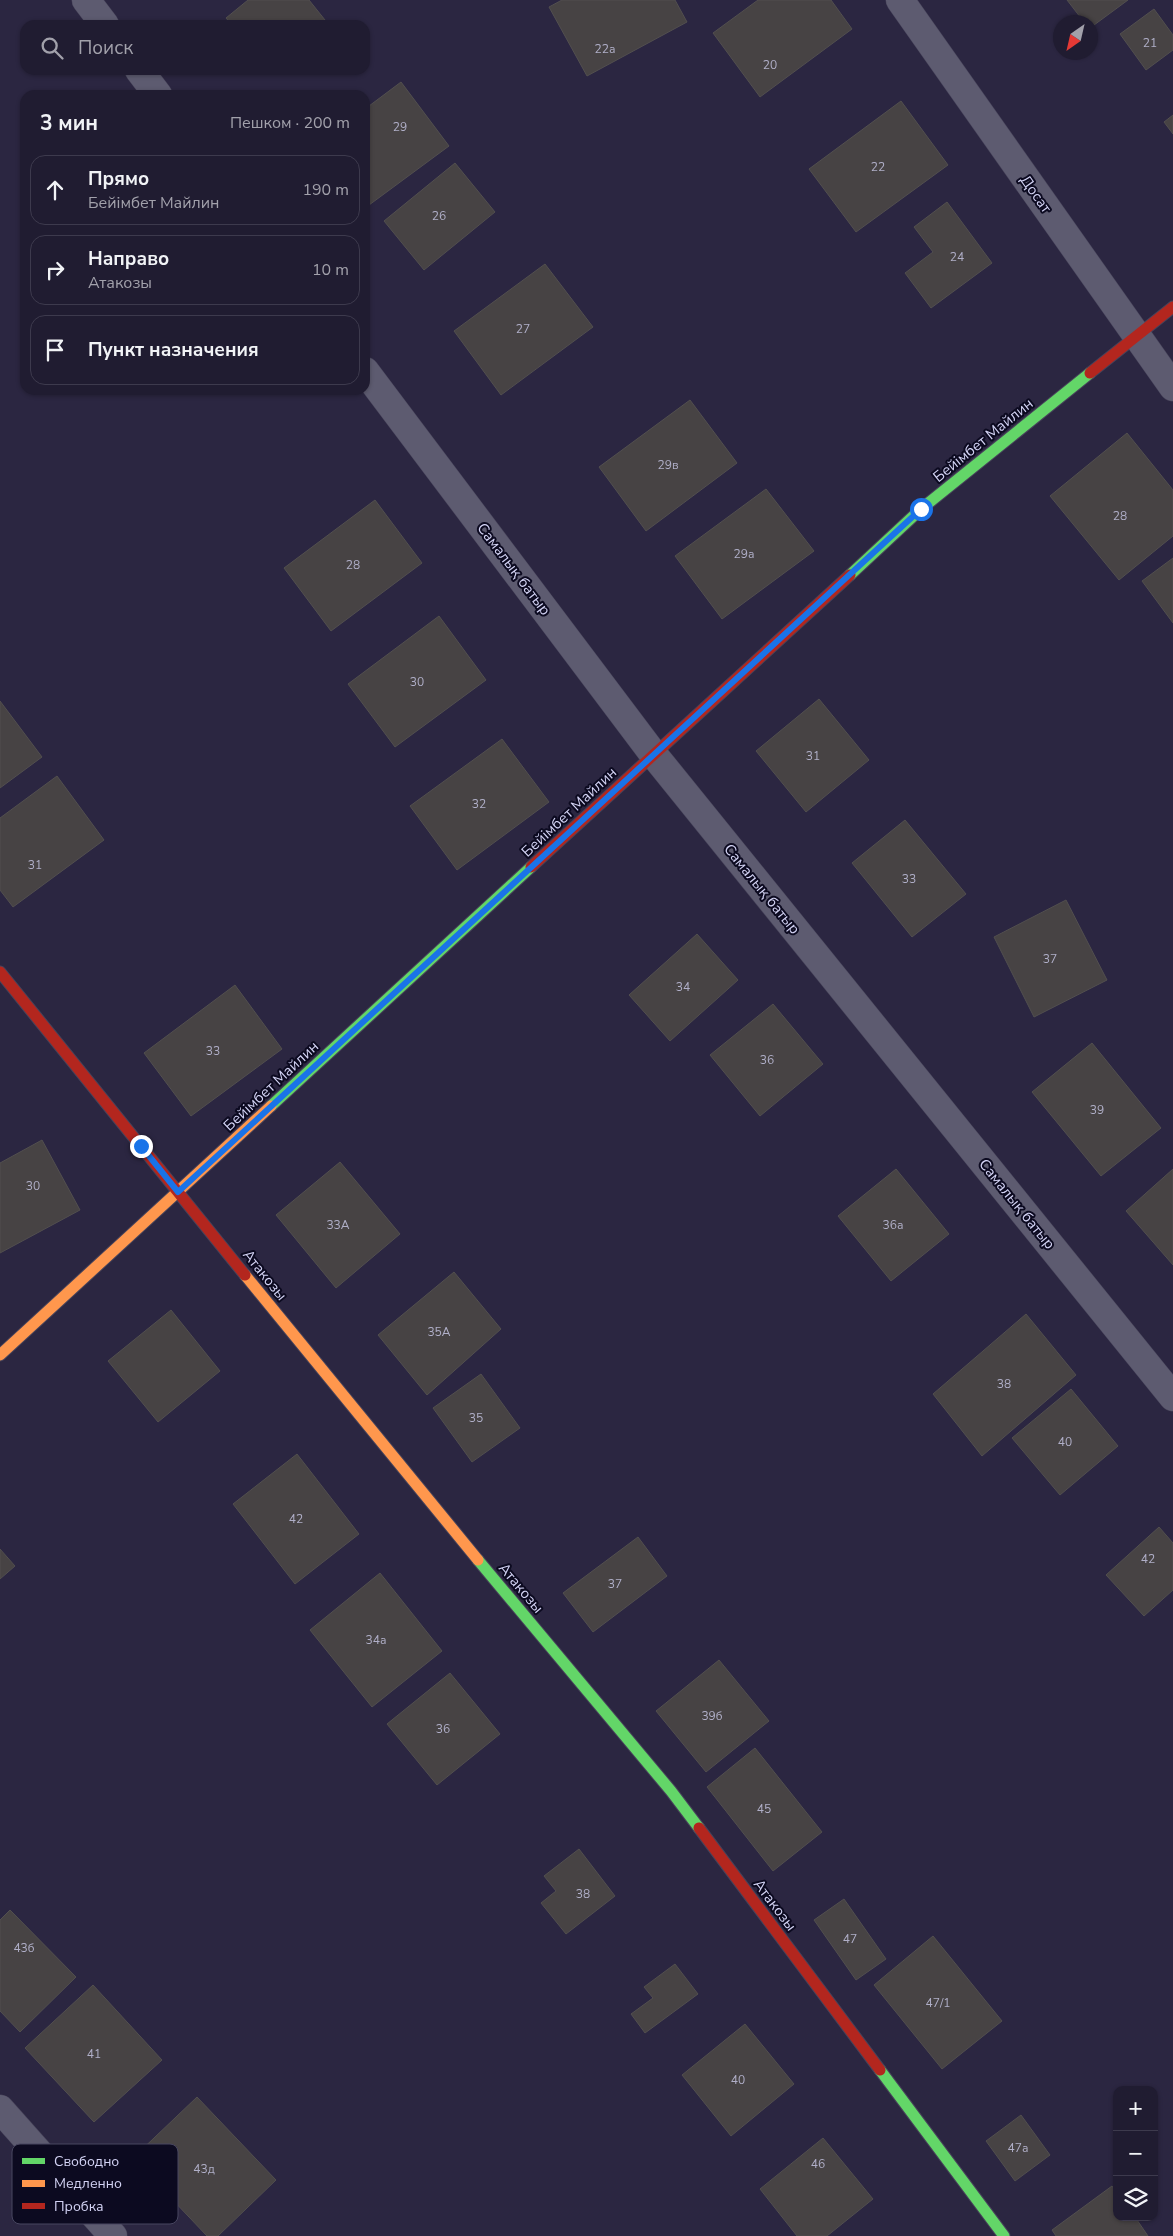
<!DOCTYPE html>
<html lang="ru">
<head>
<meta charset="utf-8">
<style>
	:root { --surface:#201c31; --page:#2d293d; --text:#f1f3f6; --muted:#a2a1ab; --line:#3d3a4d }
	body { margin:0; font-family:"Nunito Sans",sans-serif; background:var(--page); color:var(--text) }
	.controls { position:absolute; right:15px; bottom:15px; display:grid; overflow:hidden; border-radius:10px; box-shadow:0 1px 4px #0004 }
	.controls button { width:45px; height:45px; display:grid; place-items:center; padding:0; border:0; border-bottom:1px solid var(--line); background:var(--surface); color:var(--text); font:25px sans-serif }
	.compass { position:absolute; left:1053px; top:15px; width:45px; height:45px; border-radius:50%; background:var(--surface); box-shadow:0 1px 4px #0004; rotate:214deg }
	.stop { position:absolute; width:15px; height:15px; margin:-11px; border:4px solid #1a73e8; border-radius:50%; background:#fff }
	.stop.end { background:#1a73e8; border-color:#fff; box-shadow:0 1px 5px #0008 }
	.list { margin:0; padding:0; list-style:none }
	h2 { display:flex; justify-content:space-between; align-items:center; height:65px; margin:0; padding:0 20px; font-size:21px }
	h2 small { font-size:16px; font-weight:400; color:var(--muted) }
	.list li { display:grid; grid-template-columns:32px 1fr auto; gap:15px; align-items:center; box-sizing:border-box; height:70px; margin:0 10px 10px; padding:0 10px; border:1px solid var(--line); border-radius:15px }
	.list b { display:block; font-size:19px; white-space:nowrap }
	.list p { margin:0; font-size:16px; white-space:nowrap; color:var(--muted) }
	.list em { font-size:16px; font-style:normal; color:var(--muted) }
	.icon { flex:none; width:28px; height:28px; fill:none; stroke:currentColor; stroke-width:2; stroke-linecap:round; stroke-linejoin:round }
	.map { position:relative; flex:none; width:1173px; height:2236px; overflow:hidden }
	.search { position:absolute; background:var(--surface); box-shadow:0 1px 4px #0004; left:20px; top:20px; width:350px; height:55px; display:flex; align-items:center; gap:12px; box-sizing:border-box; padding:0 18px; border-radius:15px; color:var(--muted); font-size:19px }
	.panel { position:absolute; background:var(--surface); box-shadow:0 1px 4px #0004; left:20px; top:90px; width:350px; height:305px; border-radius:15px }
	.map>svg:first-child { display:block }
	.building { fill:#474344; stroke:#524f4f }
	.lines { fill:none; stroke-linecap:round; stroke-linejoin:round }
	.street-casing { stroke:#47435a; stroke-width:29 }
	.fast-casing { stroke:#47435a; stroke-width:13 }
	.slow-casing { stroke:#47435a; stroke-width:13 }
	.jam-casing { stroke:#47435a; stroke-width:13 }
	.street { stroke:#5d5b70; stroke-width:28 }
	.fast { stroke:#63d668; stroke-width:11 }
	.slow { stroke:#ff974d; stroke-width:11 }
	.jam { stroke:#b3261e; stroke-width:11 }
	.route { stroke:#1a73e8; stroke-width:6 }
	.labels { text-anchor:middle; stroke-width:4; stroke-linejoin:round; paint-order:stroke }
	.number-label { font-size:12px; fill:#b0afc8 }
	.street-label { font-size:15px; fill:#d3d3f4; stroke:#0c0a20 }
	.key { fill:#0c0a20; stroke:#484660; stroke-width:1 }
	.key-label { font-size:14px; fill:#d3d3f4 }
</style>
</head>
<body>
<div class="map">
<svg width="1173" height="2236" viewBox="0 0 1173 2236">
	<rect width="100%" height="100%" fill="#2b2641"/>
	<g class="building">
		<path d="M 248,0 L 309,0 L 329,25 L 232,25 L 226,18 Z"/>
		<path d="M 562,0 L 675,0 L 687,22 L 587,76 L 549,7 Z"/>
		<path d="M 758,0 L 831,0 L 852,29 L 760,97 L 713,33 Z"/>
		<path d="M 1067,0 L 1128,0 L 1090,28 L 1090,22 L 1084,22 Z"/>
		<path d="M 1154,9 L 1173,35 L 1173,50 L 1146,70 L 1120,34 Z"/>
		<path d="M 401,82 L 449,146 L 365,208 L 365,109 Z"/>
		<path d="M 901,101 L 948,165 L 856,232 L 809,169 Z"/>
		<path d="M 1173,115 L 1173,134 L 1164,122 Z"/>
		<path d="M 455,163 L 495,212 L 424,270 L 384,221 Z"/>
		<path d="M 947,202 L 992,263 L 931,308 L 905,273 L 933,252 L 914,227 Z"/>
		<path d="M 545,264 L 593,327 L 501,395 L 454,331 Z"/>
		<path d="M 690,400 L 737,463 L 646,531 L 599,467 Z"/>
		<path d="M 1127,433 L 1173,490 L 1173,536 L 1119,580 L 1050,496 Z"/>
		<path d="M 766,489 L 814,551 L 722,619 L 675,556 Z"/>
		<path d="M 375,500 L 422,563 L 331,631 L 284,568 Z"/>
		<path d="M 1173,558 L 1173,623 L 1142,581 Z"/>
		<path d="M 439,616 L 486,680 L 395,747 L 348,684 Z"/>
		<path d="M 819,699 L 869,760 L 806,812 L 756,751 Z"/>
		<path d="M 0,701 L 42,757 L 0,788 Z"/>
		<path d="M 502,739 L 549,802 L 457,870 L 410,806 Z"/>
		<path d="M 57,776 L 104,840 L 13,907 L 0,890 L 0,818 Z"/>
		<path d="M 905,820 L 966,894 L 912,937 L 852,863 Z"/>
		<path d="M 1066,900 L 1107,980 L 1034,1017 L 994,937 Z"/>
		<path d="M 697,934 L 738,980 L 670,1041 L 629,995 Z"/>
		<path d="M 235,985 L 282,1049 L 191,1116 L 144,1053 Z"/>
		<path d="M 773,1004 L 823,1064 L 760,1116 L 710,1055 Z"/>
		<path d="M 1092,1043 L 1161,1128 L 1101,1176 L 1032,1092 Z"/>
		<path d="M 42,1140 L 80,1210 L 0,1253 L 0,1163 Z"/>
		<path d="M 340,1162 L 400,1234 L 336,1288 L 276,1215 Z"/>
		<path d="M 896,1169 L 949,1234 L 891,1281 L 838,1216 Z"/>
		<path d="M 1173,1169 L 1173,1265 L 1126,1211 Z"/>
		<path d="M 454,1272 L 501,1329 L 427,1395 L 378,1335 Z"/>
		<path d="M 171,1310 L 220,1371 L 158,1422 L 108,1361 Z"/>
		<path d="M 1026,1314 L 1076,1375 L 982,1456 L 933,1394 Z"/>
		<path d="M 481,1374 L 520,1428 L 472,1462 L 433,1408 Z"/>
		<path d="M 1071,1389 L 1118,1446 L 1060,1495 L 1012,1438 Z"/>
		<path d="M 297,1454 L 359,1534 L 295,1584 L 233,1504 Z"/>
		<path d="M 1159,1527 L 1173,1543 L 1173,1590 L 1144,1616 L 1106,1575 Z"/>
		<path d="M 638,1537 L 667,1576 L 593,1632 L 563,1593 Z"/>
		<path d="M 0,1549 L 15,1566 L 0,1579 Z"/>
		<path d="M 380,1573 L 442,1651 L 372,1707 L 310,1630 Z"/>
		<path d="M 719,1660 L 769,1721 L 706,1772 L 656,1711 Z"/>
		<path d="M 450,1673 L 500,1734 L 437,1785 L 387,1724 Z"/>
		<path d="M 755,1748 L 822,1832 L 773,1871 L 707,1787 Z"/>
		<path d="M 579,1849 L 615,1896 L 566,1934 L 541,1903 L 556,1891 L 544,1876 Z"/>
		<path d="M 844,1899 L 886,1959 L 856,1980 L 814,1920 Z"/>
		<path d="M 10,1910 L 76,1977 L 20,2032 L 0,2011 L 0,1920 Z"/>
		<path d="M 933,1936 L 1002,2021 L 942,2069 L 874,1985 Z"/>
		<path d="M 675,1964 L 698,1994 L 645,2033 L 631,2014 L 653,1998 L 644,1987 Z"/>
		<path d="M 93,1985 L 162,2060 L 94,2122 L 25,2048 Z"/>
		<path d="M 745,2024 L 794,2084 L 731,2136 L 682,2075 Z"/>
		<path d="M 197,2097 L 276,2180 L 218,2236 L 207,2236 L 133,2158 Z"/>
		<path d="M 1021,2115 L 1050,2155 L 1015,2181 L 986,2141 Z"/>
		<path d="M 823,2138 L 873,2199 L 827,2236 L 797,2236 L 760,2189 Z"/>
		<path d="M 1112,2186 L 1117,2193 L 1117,2217 L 1135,2217 L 1148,2236 L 1056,2236 L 1052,2230 Z"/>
	</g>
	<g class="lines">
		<defs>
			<g id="street">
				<path d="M 86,0 L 105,25"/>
				<path d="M 900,0 L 1173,387"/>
				<path d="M 139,70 L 158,95"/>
				<path d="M 365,371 L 654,755 L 1173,1397"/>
				<path d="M 0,2109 L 113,2236"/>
			</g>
			<g id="fast">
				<path d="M 850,575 L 921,509 L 1090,373"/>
				<path d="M 271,1106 L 531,867"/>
				<path d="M 478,1560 L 671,1791 L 699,1828"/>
				<path d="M 880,2070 L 1004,2236"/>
			</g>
			<g id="slow">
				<path d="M 245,1275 L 478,1560"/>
				<path d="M 0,1355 L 271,1106"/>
			</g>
			<g id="jam">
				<path d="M 1090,373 L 1173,307"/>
				<path d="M 531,867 L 850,575"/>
				<path d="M 0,972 L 245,1275"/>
				<path d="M 699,1828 L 880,2070"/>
			</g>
		</defs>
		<use href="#street" class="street-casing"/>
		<use href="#fast" class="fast-casing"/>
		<use href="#slow" class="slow-casing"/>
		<use href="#jam" class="jam-casing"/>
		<use href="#street" class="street"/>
		<use href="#fast" class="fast"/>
		<use href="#slow" class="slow"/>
		<use href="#jam" class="jam"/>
	</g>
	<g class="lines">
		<path class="route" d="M 141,1146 L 178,1192 L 921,509"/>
	</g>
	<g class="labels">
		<g class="number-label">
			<text x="1150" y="47">21</text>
			<text x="605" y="53">22а</text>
			<text x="770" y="69">20</text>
			<text x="400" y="131">29</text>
			<text x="878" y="171">22</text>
			<text x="439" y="220">26</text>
			<text x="957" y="261">24</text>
			<text x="523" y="333">27</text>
			<text x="668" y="469">29в</text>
			<text x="1120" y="520">28</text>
			<text x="744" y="558">29а</text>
			<text x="353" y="569">28</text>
			<text x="417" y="686">30</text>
			<text x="813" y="760">31</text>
			<text x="479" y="808">32</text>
			<text x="35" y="869">31</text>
			<text x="909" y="883">33</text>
			<text x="1050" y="963">37</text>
			<text x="683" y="991">34</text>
			<text x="213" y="1055">33</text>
			<text x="767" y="1064">36</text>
			<text x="1097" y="1114">39</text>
			<text x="33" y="1190">30</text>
			<text x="338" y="1229">33А</text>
			<text x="893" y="1229">36а</text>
			<text x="439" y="1336">35А</text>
			<text x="1004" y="1388">38</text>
			<text x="476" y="1422">35</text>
			<text x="1065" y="1446">40</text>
			<text x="296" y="1523">42</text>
			<text x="1148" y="1563">42</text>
			<text x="615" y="1588">37</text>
			<text x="376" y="1644">34а</text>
			<text x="712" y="1720">39б</text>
			<text x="443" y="1733">36</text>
			<text x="764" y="1813">45</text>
			<text x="583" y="1898">38</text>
			<text x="850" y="1943">47</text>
			<text x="24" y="1952">43б</text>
			<text x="938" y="2007">47/1</text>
			<text x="94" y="2058">41</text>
			<text x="738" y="2084">40</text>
			<text x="1018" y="2152">47а</text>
			<text x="818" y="2168">46</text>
			<text x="204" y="2173">43д</text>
		</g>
		<g class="street-label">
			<text transform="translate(1036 194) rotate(55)" y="5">Досат</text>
			<text transform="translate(983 440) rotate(-39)" y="5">Бейімбет Майлин</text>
			<text transform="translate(514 569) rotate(53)" y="5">Самалық батыр</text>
			<text transform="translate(569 812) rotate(-43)" y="5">Бейімбет Майлин</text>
			<text transform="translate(762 889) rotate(51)" y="5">Самалық батыр</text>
			<text transform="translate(271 1086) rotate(-43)" y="5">Бейімбет Майлин</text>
			<text transform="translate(1017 1204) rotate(51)" y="5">Самалық батыр</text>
			<text transform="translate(265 1275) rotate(51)" y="5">Атакозы</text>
			<text transform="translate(521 1588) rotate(50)" y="5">Атакозы</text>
			<text transform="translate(775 1905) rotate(53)" y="5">Атакозы</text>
		</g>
	</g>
	<rect x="12" y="2144" width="166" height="80" rx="8" class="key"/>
	<rect x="22" y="2158" width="23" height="6" fill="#63d668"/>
	<rect x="22" y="2180" width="23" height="7" fill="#ff974d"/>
	<rect x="22" y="2203" width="23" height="6" fill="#b3261e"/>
	<g class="key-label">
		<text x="54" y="2166">Свободно</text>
		<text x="54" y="2188">Медленно</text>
		<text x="54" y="2211">Пробка</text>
	</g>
</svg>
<div class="controls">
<button>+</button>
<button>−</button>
<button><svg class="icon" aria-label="layers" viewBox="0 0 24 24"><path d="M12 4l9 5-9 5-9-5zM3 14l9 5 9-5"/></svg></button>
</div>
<svg class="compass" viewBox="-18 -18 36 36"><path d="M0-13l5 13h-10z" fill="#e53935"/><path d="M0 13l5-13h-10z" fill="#a2a1ab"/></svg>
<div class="stop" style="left:921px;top:509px"></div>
<div class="stop end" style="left:141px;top:1146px"></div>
<div class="search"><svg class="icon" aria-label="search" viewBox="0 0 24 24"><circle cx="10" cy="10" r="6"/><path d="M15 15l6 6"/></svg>Поиск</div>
<section class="panel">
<h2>3 мин<small>Пешком · 200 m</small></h2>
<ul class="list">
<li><svg class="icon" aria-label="ahead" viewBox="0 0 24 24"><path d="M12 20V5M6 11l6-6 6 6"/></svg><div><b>Прямо</b><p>Бейімбет Майлин</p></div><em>190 m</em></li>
<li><svg class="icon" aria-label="right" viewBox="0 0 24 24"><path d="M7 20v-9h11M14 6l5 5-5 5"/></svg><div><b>Направо</b><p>Атакозы</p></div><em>10 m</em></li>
<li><svg class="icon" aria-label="arrive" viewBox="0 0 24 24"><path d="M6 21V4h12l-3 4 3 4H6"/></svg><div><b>Пункт назначения</b></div></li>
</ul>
</section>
</div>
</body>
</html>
